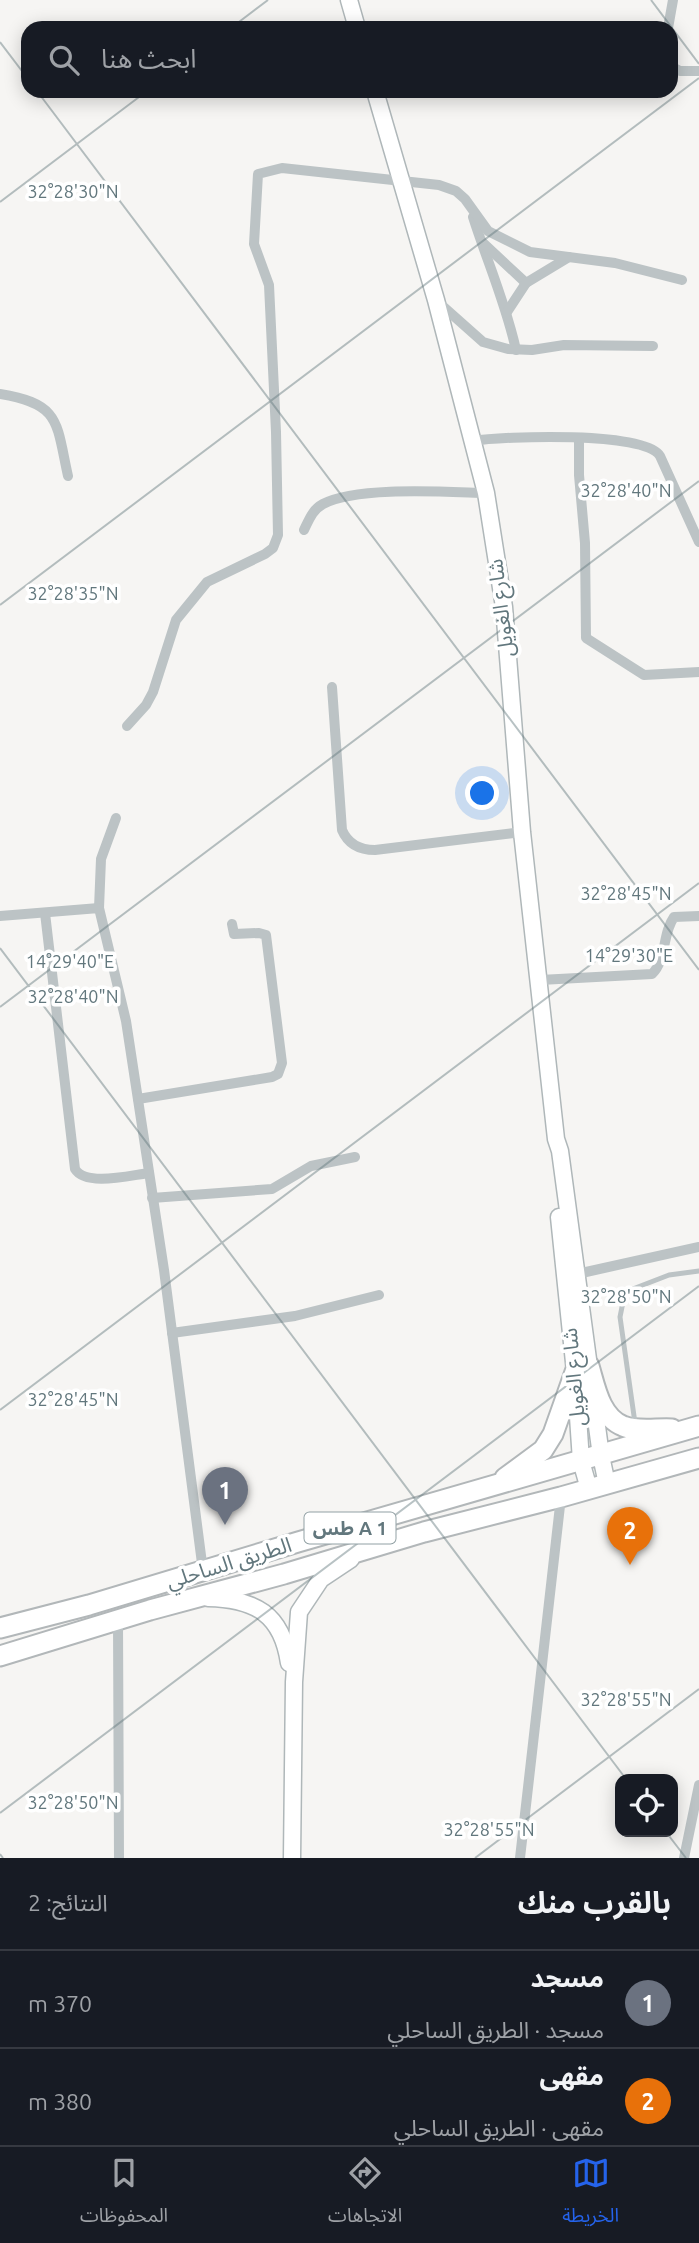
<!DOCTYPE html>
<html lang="ar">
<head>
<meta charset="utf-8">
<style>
	:root { --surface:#171b24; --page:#20242c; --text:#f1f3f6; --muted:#9ea1a6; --line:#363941; --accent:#2563eb }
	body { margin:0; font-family:Ubuntu,"Noto Sans Arabic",sans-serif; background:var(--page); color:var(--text); direction:rtl }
	.controls { position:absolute; right:21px; bottom:21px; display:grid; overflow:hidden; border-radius:14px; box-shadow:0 4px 18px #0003 }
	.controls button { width:63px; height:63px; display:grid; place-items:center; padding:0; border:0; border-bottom:2px solid var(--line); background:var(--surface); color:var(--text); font:35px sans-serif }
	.you { position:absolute; left:483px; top:794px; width:24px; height:24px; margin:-18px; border:5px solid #fff; border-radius:50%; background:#1a73e8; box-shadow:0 0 0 10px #1a73e833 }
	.badge { display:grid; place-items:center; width:46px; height:46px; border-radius:50%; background:var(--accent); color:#fff; font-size:23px; font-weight:700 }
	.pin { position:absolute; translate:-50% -58px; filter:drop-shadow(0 2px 4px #0008) }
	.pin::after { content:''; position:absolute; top:37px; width:24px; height:21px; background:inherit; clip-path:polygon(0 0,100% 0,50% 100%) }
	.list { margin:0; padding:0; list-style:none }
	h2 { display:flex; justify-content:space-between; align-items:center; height:91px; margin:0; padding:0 28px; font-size:30px }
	h2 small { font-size:23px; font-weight:400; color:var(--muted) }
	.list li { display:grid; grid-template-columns:46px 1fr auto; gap:21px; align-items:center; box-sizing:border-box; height:98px; padding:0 28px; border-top:2px solid var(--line) }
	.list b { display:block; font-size:26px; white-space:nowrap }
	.list p { margin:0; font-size:23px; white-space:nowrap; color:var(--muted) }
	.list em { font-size:23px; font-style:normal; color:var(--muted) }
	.icon { flex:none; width:38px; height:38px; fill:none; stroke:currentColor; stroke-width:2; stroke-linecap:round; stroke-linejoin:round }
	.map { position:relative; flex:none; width:699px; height:1858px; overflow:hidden; direction:ltr }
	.search { position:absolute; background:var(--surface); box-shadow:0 4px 18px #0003; left:21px; right:21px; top:21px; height:77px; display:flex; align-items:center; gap:18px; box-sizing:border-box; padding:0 24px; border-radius:21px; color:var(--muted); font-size:26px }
	.sheet { height:287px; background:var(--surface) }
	nav { display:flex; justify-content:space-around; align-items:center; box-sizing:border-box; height:98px; border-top:2px solid var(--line); background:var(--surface); font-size:19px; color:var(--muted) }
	nav a { display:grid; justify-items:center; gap:4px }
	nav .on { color:var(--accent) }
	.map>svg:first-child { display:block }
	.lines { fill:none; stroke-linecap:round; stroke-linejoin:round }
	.secondary-casing { stroke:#afb7b9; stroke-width:19 }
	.highway-casing { stroke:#b2b7b9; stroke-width:23 }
	.lane { stroke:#bcc3c5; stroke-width:5 }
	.street { stroke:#bcc3c5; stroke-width:10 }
	.secondary { stroke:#fff; stroke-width:16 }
	.highway { stroke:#fff; stroke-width:19 }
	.ticks { fill:none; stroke:#62777d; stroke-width:2; stroke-opacity:0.45 }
	.labels { text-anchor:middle; stroke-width:7; stroke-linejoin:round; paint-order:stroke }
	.shield { fill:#fff; stroke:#91a0a4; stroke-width:2 }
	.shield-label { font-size:19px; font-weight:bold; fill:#62777d }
	.street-label { font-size:21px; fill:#62777d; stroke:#fff }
	.ticks-label { font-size:18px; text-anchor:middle; fill:#62777d; stroke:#fff; stroke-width:7; stroke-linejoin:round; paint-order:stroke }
</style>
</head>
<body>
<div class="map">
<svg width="699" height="1858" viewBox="0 0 699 1858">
	<rect width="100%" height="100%" fill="#f6f5f3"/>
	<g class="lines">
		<defs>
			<g id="secondary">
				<path d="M 349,0 L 357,28"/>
				<path d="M 375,91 L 436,300 L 486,493 L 504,607 L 522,832 L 556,1139 L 560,1151 L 601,1456 L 607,1484"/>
				<path d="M 559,1217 L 575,1372 L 581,1461 L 589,1489"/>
				<path d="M 208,1598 C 255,1599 282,1614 289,1663"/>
				<path d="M 292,1858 L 294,1682 L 299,1612 L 321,1579 L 351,1559"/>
			</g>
			<g id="highway">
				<path d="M 589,1366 C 595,1386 600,1417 623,1426 C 636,1432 657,1428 672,1429"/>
				<path d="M 505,1478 L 543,1450 L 553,1434 L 575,1372"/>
				<path d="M 0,1628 L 89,1605 L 298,1542 L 699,1426"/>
				<path d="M 0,1656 L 150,1610 L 284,1574 L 424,1532 L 561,1497 L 699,1458"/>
			</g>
		</defs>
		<use href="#secondary" class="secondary-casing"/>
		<use href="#highway" class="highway-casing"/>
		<path class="lane" d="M 635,1423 L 620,1317 L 625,1292 L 669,1275 L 699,1271"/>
		<g class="street">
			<path d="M 668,28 L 673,0"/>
			<path d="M 671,66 L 680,71 L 699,71"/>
			<path d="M 473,217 C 487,261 506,304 516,350"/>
			<path d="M 482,242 L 526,283"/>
			<path d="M 438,302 L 483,342 L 508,349 L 532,350 L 564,345 L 653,346"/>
			<path d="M 507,312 L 526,283 L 569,257"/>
			<path d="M 0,394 C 61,404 56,422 68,476"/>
			<path d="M 579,438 L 579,475 L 585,543 L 586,638 L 644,675 L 699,672"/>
			<path d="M 473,441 C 504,436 645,431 660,456 L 699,542"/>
			<path d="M 304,530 C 309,520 312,510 323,504 C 357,486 446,492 486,493"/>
			<path d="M 332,687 L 342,830 C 348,844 360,850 375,850 L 522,832"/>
			<path d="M 127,726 L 146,705 L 153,692 L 176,620 L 207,582 L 265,554 L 273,548 L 278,535 L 276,432 L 269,285 L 254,244 L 258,174 L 282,168 L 439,185 L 456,191 L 465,199 L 488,231 L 530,252 L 615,263 L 682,280"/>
			<path d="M 99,908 L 101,859 L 116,818"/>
			<path d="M 45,913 L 75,1169 C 86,1187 131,1175 149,1173"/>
			<path d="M 0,916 L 99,908 L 126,1021 L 164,1270 L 203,1571"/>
			<path d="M 540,980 L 652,974 C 667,959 662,934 674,917 L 699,916"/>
			<path d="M 138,1099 L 272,1077 L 278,1074 L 282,1063 L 266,935 L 259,933 L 234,934 L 232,924"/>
			<path d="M 152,1198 L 272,1189 L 311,1166 L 355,1157"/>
			<path d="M 577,1274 L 699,1247"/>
			<path d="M 172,1333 L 295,1316 L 379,1295"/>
			<path d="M 118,1621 L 119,1858"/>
			<path d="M 520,1858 L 561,1497"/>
			<path d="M 684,1858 L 699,1785"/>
		</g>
		<use href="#secondary" class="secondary"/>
		<use href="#highway" class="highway"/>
	</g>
	<path class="ticks" d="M 651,0 L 699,64M 231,28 L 268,0M 0,42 L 28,79M 37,91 L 699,970M 0,202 L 147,91M 0,605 L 699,78M 0,948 L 626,1779M 0,1007 L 699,481M 0,1410 L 699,883M 0,1813 L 699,1286M 666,1832 L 686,1858M 0,1854 L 3,1858M 475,1858 L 699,1689"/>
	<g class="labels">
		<rect class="shield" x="304.5" y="1512.5" width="91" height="31" rx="5"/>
		<g class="shield-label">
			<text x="350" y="1535">طس A 1</text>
		</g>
		<g class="street-label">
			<text transform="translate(501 608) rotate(-97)" y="7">شارع الغويل</text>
			<text transform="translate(574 1377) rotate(-95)" y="7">شارع الغويل</text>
			<text transform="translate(229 1563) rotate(-17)" y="7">الطريق الساحلي</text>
		</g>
	</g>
	<g class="ticks-label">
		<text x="73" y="198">32°28'30"N</text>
		<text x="626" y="497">32°28'40"N</text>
		<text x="73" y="600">32°28'35"N</text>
		<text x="626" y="900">32°28'45"N</text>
		<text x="629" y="962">14°29'30"E</text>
		<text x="70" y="968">14°29'40"E</text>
		<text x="73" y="1003">32°28'40"N</text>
		<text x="626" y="1303">32°28'50"N</text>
		<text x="73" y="1406">32°28'45"N</text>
		<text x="626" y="1706">32°28'55"N</text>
		<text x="73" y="1809">32°28'50"N</text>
		<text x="489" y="1836">32°28'55"N</text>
	</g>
</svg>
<div class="controls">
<button><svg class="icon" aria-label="locate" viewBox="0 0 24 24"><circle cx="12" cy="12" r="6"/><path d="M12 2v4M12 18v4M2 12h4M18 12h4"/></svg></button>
</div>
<div class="you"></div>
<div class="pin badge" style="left:225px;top:1525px;background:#6b7280">1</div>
<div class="pin badge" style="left:630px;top:1565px;background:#e8710a">2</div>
<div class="search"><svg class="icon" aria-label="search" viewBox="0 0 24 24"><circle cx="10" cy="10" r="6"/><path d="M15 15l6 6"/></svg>ابحث هنا</div>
</div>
<section class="sheet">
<h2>بالقرب منك<small>النتائج: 2</small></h2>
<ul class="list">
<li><span class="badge" style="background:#6b7280">1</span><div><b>مسجد</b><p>مسجد · الطريق الساحلي</p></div><em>370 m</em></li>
<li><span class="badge" style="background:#e8710a">2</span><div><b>مقهى</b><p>مقهى · الطريق الساحلي</p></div><em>380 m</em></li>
</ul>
</section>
<nav>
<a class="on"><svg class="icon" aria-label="map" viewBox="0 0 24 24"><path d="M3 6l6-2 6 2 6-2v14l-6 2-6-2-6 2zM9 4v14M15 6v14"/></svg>الخريطة</a>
<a><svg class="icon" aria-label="directions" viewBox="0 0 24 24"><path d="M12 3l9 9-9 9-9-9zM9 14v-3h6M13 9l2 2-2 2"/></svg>الاتجاهات</a>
<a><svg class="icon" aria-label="saved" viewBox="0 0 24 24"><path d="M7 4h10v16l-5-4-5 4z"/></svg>المحفوظات</a>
</nav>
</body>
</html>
